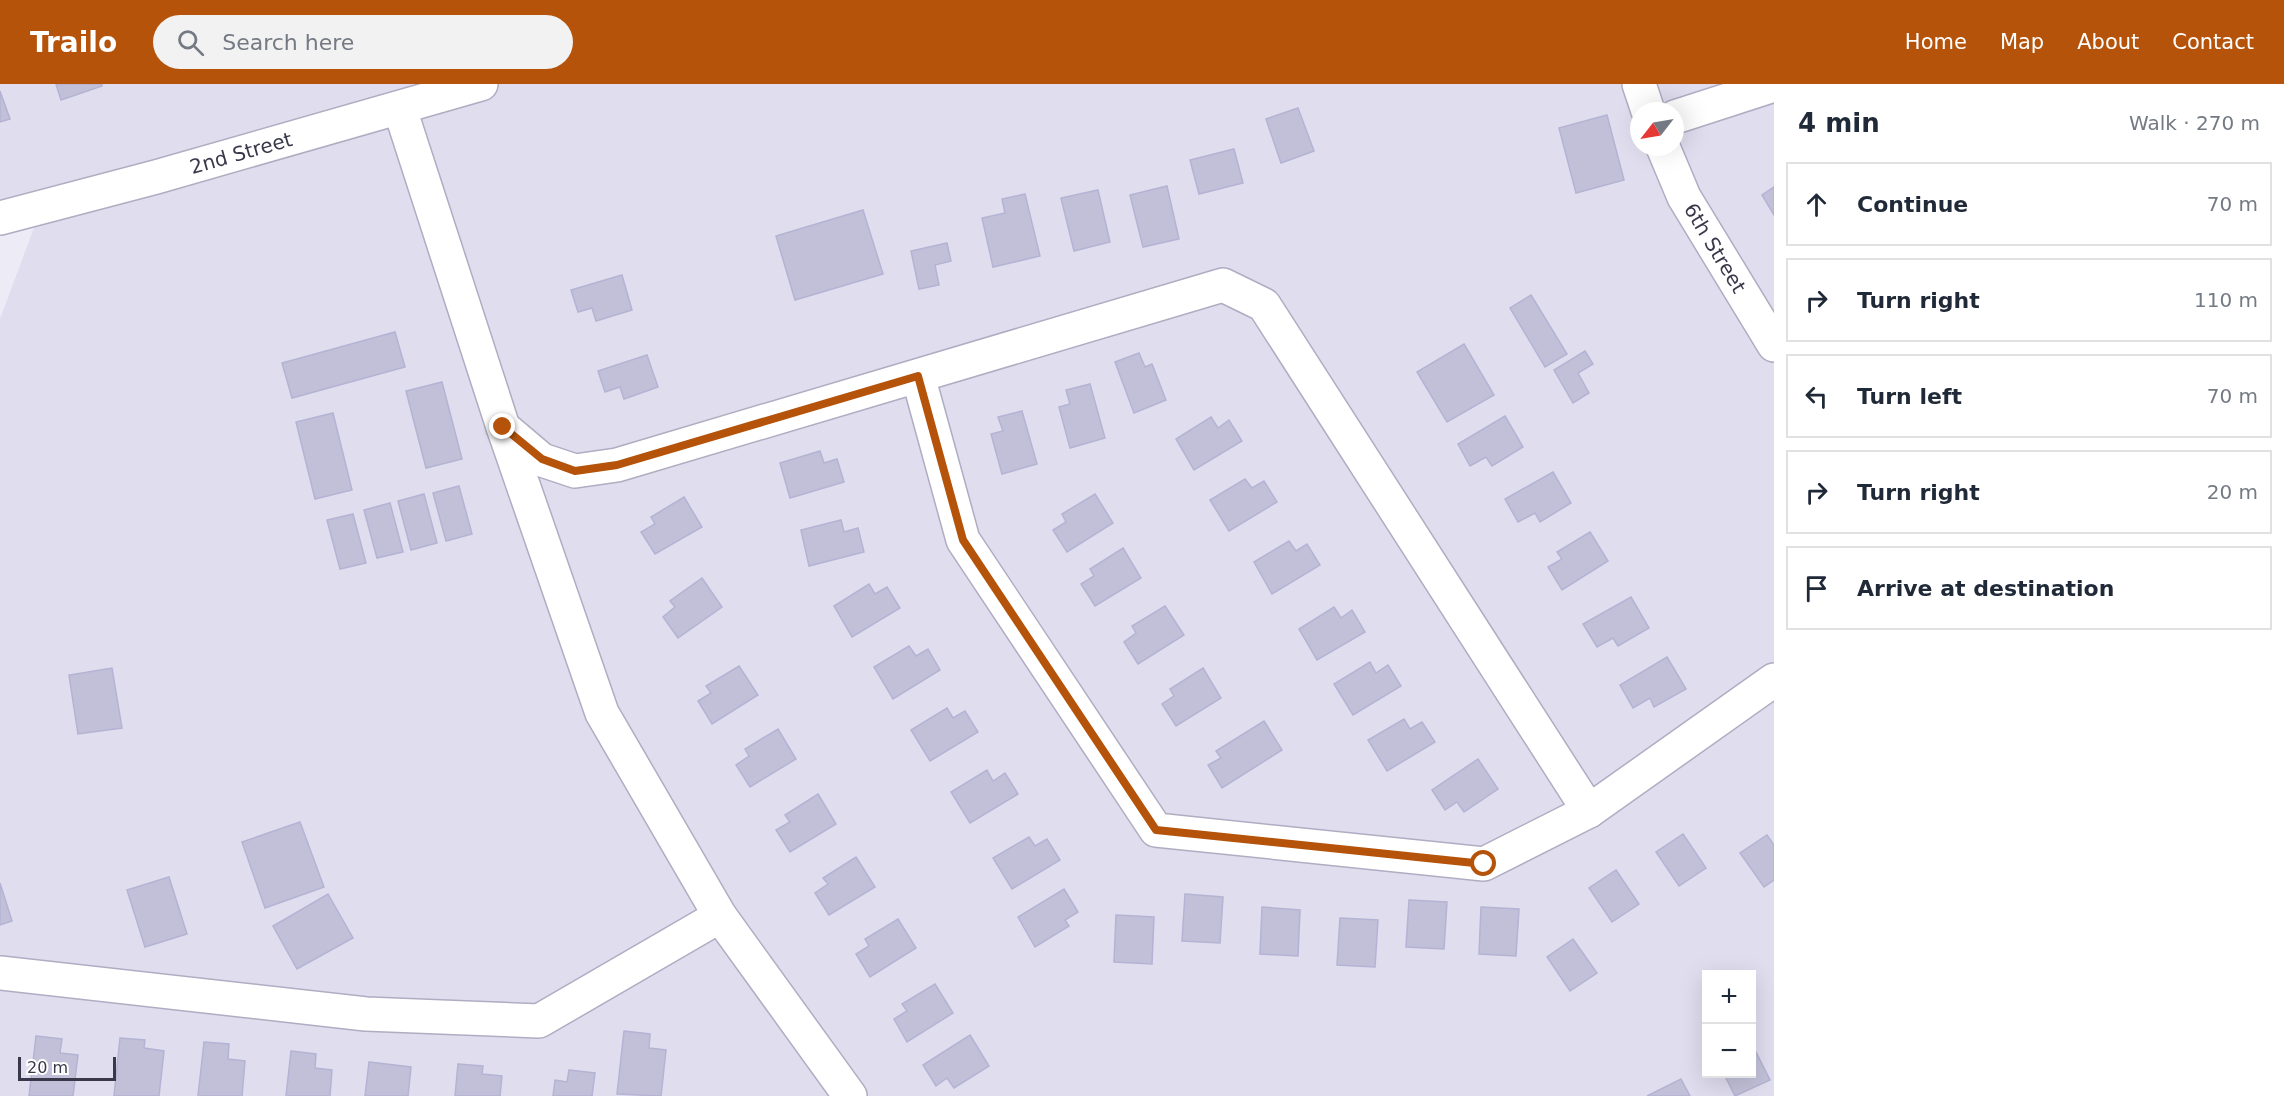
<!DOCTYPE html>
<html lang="en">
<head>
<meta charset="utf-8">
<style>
	:root { --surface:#fff; --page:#f2f2f3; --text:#1f2937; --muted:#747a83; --line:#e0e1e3; --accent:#b45309 }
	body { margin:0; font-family:"DejaVu Sans",sans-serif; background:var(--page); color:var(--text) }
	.controls { position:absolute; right:18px; bottom:18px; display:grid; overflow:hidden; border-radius:0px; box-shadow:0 6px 24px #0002 }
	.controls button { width:54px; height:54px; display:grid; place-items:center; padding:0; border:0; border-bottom:2px solid var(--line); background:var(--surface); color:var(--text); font:30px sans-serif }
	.compass { position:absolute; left:1630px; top:18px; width:54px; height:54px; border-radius:50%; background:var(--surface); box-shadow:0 6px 24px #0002; rotate:239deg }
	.scale { position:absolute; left:18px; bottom:15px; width:98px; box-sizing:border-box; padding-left:6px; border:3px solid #39384b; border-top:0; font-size:16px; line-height:21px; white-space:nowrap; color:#39384b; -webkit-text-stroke:4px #fff; paint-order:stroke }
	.stop { position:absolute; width:18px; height:18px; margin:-14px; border:4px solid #b45309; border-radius:50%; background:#fff }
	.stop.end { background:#b45309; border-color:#fff; box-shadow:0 2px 6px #0008 }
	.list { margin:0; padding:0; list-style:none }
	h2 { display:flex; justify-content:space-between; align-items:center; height:78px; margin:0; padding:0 24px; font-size:26px }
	h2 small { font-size:20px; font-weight:400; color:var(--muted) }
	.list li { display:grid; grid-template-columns:39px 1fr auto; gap:18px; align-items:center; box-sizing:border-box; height:84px; margin:0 12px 12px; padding:0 12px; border:2px solid var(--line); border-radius:0px }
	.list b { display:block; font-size:22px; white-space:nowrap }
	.list em { font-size:20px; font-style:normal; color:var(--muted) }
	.icon { flex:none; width:33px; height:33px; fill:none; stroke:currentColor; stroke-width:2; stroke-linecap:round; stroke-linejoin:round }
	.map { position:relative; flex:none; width:1774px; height:1012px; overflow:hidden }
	header { display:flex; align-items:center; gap:36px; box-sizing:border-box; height:84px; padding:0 30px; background:var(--accent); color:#fff }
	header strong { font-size:28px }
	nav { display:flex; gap:33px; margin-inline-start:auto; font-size:21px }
	.search { width:420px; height:54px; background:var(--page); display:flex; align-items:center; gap:15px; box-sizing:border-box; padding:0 21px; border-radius:33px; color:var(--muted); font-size:22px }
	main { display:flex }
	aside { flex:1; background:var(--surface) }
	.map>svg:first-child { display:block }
	.residential { fill:#dfddee; fill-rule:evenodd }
	.building { fill:#c1c0d8; stroke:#b4b3d4; stroke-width:1.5 }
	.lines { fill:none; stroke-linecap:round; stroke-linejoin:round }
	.minor-casing { stroke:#afadc2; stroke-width:36 }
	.minor { stroke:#fff; stroke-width:33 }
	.route { stroke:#b45309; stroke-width:8 }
	.labels { text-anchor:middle; stroke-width:4.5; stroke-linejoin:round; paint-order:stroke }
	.street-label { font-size:20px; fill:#39384b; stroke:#fff }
</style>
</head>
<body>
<header>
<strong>Trailo</strong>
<div class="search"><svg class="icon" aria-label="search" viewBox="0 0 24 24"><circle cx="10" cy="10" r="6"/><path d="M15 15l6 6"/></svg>Search here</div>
<nav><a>Home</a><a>Map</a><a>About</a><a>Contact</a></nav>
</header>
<main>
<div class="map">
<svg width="1774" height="1012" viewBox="0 0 1774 1012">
	<rect width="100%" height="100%" fill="#ecebf6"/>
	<path class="residential" d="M 0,0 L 1774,0 L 1774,1012 L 0,1012 L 0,235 L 41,125 L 0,133 ZM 1639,27 L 1675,27 L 1675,63 L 1639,63 ZM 1706,890 L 1752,890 L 1752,990 L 1706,990 Z"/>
	<g class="building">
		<path d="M 56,0 L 102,0 L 102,2 L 61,16 Z"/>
		<path d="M 0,7 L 10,35 L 0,38 Z"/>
		<path d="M 1298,24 L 1314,67 L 1281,79 L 1266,35 Z"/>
		<path d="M 1607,31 L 1624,96 L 1576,109 L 1559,44 Z"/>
		<path d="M 1234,65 L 1243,99 L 1199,110 L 1190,76 Z"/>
		<path d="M 1167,102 L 1179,155 L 1143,163 L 1130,111 Z"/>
		<path d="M 1774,103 L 1774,131 L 1762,111 Z"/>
		<path d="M 1098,106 L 1110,158 L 1074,167 L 1061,114 Z"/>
		<path d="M 1025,110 L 1040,172 L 993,183 L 982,134 L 1005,129 L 1002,115 Z"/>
		<path d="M 863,126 L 883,190 L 795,216 L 776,152 Z"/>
		<path d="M 947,159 L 951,177 L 935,181 L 939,201 L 919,205 L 911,167 Z"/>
		<path d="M 622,191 L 632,226 L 596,237 L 592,224 L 578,228 L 571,206 Z"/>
		<path d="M 1531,211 L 1567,270 L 1545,283 L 1510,224 Z"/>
		<path d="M 395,248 L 405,283 L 292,314 L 282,279 Z"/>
		<path d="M 1464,260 L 1494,311 L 1447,338 L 1417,288 Z"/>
		<path d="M 1585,267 L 1593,280 L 1578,289 L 1589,309 L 1573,319 L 1554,286 Z"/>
		<path d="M 1139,269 L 1145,283 L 1152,280 L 1166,316 L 1134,329 L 1115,278 Z"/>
		<path d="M 647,271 L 658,303 L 624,315 L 620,303 L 605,308 L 598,287 Z"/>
		<path d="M 442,298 L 462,375 L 426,384 L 406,307 Z"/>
		<path d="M 1090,300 L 1105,354 L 1070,364 L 1059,323 L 1070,320 L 1066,306 Z"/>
		<path d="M 1022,327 L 1037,380 L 1002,390 L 991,350 L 1003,347 L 998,333 Z"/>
		<path d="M 333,329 L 352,406 L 315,415 L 296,338 Z"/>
		<path d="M 1505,332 L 1523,363 L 1492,382 L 1486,373 L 1470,382 L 1458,360 Z"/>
		<path d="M 1211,333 L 1218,344 L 1229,336 L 1242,357 L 1194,386 L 1176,355 Z"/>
		<path d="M 820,367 L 824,379 L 837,375 L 844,398 L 790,414 L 780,379 Z"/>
		<path d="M 1553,388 L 1571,419 L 1540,438 L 1535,429 L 1518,438 L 1505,415 Z"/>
		<path d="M 1245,395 L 1252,404 L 1264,397 L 1277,418 L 1229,447 L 1210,416 Z"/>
		<path d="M 459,402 L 472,450 L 446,457 L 433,409 Z"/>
		<path d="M 424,410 L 437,459 L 411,466 L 398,417 Z"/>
		<path d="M 1095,410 L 1113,439 L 1067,468 L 1053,446 L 1066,438 L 1062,430 Z"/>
		<path d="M 684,413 L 702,443 L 655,470 L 641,448 L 655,440 L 651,433 Z"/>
		<path d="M 390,419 L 403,468 L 377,474 L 364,426 Z"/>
		<path d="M 353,430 L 366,479 L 340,485 L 327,436 Z"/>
		<path d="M 841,436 L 844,448 L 858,444 L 864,468 L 809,482 L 801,446 Z"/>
		<path d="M 1590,448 L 1608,477 L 1562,506 L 1548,483 L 1562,475 L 1557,468 Z"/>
		<path d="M 1289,457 L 1296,467 L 1307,460 L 1320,481 L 1272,510 L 1254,478 Z"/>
		<path d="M 1123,464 L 1141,494 L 1095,522 L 1081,500 L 1094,492 L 1090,485 Z"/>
		<path d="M 702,494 L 722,523 L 678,554 L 663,533 L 675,523 L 670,517 Z"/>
		<path d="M 869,500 L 875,510 L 887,503 L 900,524 L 852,553 L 834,522 Z"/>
		<path d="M 1631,513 L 1649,544 L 1618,562 L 1613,554 L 1597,563 L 1583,540 Z"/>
		<path d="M 1165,522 L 1184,551 L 1138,580 L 1124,558 L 1136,549 L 1132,542 Z"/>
		<path d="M 1334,523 L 1341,534 L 1352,526 L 1365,548 L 1317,576 L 1299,545 Z"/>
		<path d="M 909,562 L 916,572 L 928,565 L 940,586 L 893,615 L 874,583 Z"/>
		<path d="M 1667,573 L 1686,605 L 1654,623 L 1650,614 L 1633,624 L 1620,601 Z"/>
		<path d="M 1370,578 L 1376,589 L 1388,581 L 1401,602 L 1353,631 L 1334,600 Z"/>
		<path d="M 739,582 L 758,611 L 712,640 L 698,617 L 711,609 L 706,602 Z"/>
		<path d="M 112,584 L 122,644 L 78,650 L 69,591 Z"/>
		<path d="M 1203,584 L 1221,614 L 1176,642 L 1162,620 L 1174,612 L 1170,605 Z"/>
		<path d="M 947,624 L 953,634 L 965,627 L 978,648 L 930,677 L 911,646 Z"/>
		<path d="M 1404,635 L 1410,645 L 1422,638 L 1435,658 L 1387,687 L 1368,656 Z"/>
		<path d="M 1264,637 L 1282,666 L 1222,704 L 1208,681 L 1221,674 L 1216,667 Z"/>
		<path d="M 778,645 L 796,675 L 750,703 L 736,681 L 749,672 L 745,665 Z"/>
		<path d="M 1478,675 L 1498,705 L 1464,728 L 1457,718 L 1445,726 L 1432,706 Z"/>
		<path d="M 987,686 L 993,697 L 1005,689 L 1018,710 L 970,739 L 951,708 Z"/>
		<path d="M 818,710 L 836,740 L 790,768 L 776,746 L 790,738 L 785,731 Z"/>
		<path d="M 300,738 L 324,803 L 265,824 L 242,758 Z"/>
		<path d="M 1683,750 L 1706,784 L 1679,802 L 1656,768 Z"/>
		<path d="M 1767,751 L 1774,761 L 1774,796 L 1764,803 L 1740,769 Z"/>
		<path d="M 1029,753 L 1035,762 L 1047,755 L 1060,776 L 1012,805 L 993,774 Z"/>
		<path d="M 856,773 L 875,803 L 829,831 L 815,809 L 828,800 L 823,794 Z"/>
		<path d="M 1616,786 L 1639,820 L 1612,838 L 1589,804 Z"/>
		<path d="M 169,793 L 187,850 L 145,863 L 127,806 Z"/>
		<path d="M 0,799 L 12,837 L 0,841 Z"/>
		<path d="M 1064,805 L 1078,828 L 1065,836 L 1069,842 L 1035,863 L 1018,833 Z"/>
		<path d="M 328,810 L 353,854 L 297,885 L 273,842 Z"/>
		<path d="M 1185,810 L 1223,813 L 1220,859 L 1182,857 Z"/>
		<path d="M 1409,816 L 1447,818 L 1444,865 L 1406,863 Z"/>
		<path d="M 1262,823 L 1300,826 L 1298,872 L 1260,870 Z"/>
		<path d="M 1481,823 L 1519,825 L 1516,872 L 1479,870 Z"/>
		<path d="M 1116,831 L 1154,833 L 1152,880 L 1114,878 Z"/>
		<path d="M 1340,834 L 1378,836 L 1375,883 L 1337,881 Z"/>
		<path d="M 898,835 L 916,864 L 870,893 L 856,870 L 869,862 L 865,855 Z"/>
		<path d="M 1573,855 L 1597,889 L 1570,907 L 1547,873 Z"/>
		<path d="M 935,900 L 953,929 L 907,958 L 894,935 L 907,927 L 902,920 Z"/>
		<path d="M 624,947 L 650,950 L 649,964 L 666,966 L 661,1012 L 617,1010 Z"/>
		<path d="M 970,951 L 989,982 L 954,1004 L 947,994 L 936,1002 L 923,981 Z"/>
		<path d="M 36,952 L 62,955 L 60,969 L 78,971 L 73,1012 L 29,1012 Z"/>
		<path d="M 120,954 L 145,956 L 144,964 L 164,967 L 159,1012 L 114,1012 Z"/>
		<path d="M 204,958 L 229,960 L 228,975 L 245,977 L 242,1012 L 198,1012 Z"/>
		<path d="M 1752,960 L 1770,996 L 1735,1012 L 1724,990 L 1752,990 Z"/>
		<path d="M 291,967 L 316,970 L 315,984 L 332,986 L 330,1012 L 286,1012 Z"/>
		<path d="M 369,978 L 411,983 L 408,1012 L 365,1012 Z"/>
		<path d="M 458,980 L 483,982 L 482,990 L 502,992 L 500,1012 L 455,1012 Z"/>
		<path d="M 569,986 L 595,989 L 592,1012 L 553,1012 L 555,996 L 567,998 Z"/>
		<path d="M 1681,995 L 1690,1012 L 1647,1012 Z"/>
	</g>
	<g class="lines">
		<defs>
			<g id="minor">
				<path d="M 1639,0 L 1648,27"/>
				<path d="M 400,25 L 503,343 L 602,629 L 720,832 L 850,1012"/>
				<path d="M 1675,33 L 1774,1"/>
				<path d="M 1663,63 L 1684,113 L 1774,261"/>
				<path d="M 0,134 L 156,93 L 481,0"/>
				<path d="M 918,292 L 963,456 L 1156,746 L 1484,780 L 1589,727 L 1774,596"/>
				<path d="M 503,343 L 542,376 L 575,387 L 617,381 L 1223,201 L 1264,221 L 1589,727"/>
				<path d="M 0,889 L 366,930 L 539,937 L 720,832"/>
			</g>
		</defs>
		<use href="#minor" class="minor-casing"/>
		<use href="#minor" class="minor"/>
	</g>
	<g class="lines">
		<path class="route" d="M 503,343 L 542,375 L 575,387 L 617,381 L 918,292 L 963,456 L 1156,746 L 1484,780"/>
	</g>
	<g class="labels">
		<g class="street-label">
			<text transform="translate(241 69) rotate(-16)" y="7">2nd Street</text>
			<text transform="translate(1715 164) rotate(59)" y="7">6th Street</text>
		</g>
	</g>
</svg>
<div class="controls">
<button>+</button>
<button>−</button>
</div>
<svg class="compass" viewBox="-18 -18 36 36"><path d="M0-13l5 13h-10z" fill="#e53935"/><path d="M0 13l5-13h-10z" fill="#747a83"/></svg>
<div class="scale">20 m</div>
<div class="stop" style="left:1484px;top:780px"></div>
<div class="stop end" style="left:503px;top:343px"></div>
</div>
<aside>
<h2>4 min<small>Walk · 270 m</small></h2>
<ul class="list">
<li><svg class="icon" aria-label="ahead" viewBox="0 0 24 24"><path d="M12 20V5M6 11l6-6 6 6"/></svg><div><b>Continue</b></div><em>70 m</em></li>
<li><svg class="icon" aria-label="right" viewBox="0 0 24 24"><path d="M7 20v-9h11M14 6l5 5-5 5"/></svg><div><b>Turn right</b></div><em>110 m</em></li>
<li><svg class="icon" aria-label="left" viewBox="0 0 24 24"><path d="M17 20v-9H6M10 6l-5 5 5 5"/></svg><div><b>Turn left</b></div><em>70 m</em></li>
<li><svg class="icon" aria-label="right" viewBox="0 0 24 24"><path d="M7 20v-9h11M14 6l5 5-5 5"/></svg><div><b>Turn right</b></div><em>20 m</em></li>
<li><svg class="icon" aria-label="arrive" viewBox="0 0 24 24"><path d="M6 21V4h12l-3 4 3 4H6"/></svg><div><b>Arrive at destination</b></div></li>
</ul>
</aside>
</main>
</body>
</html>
